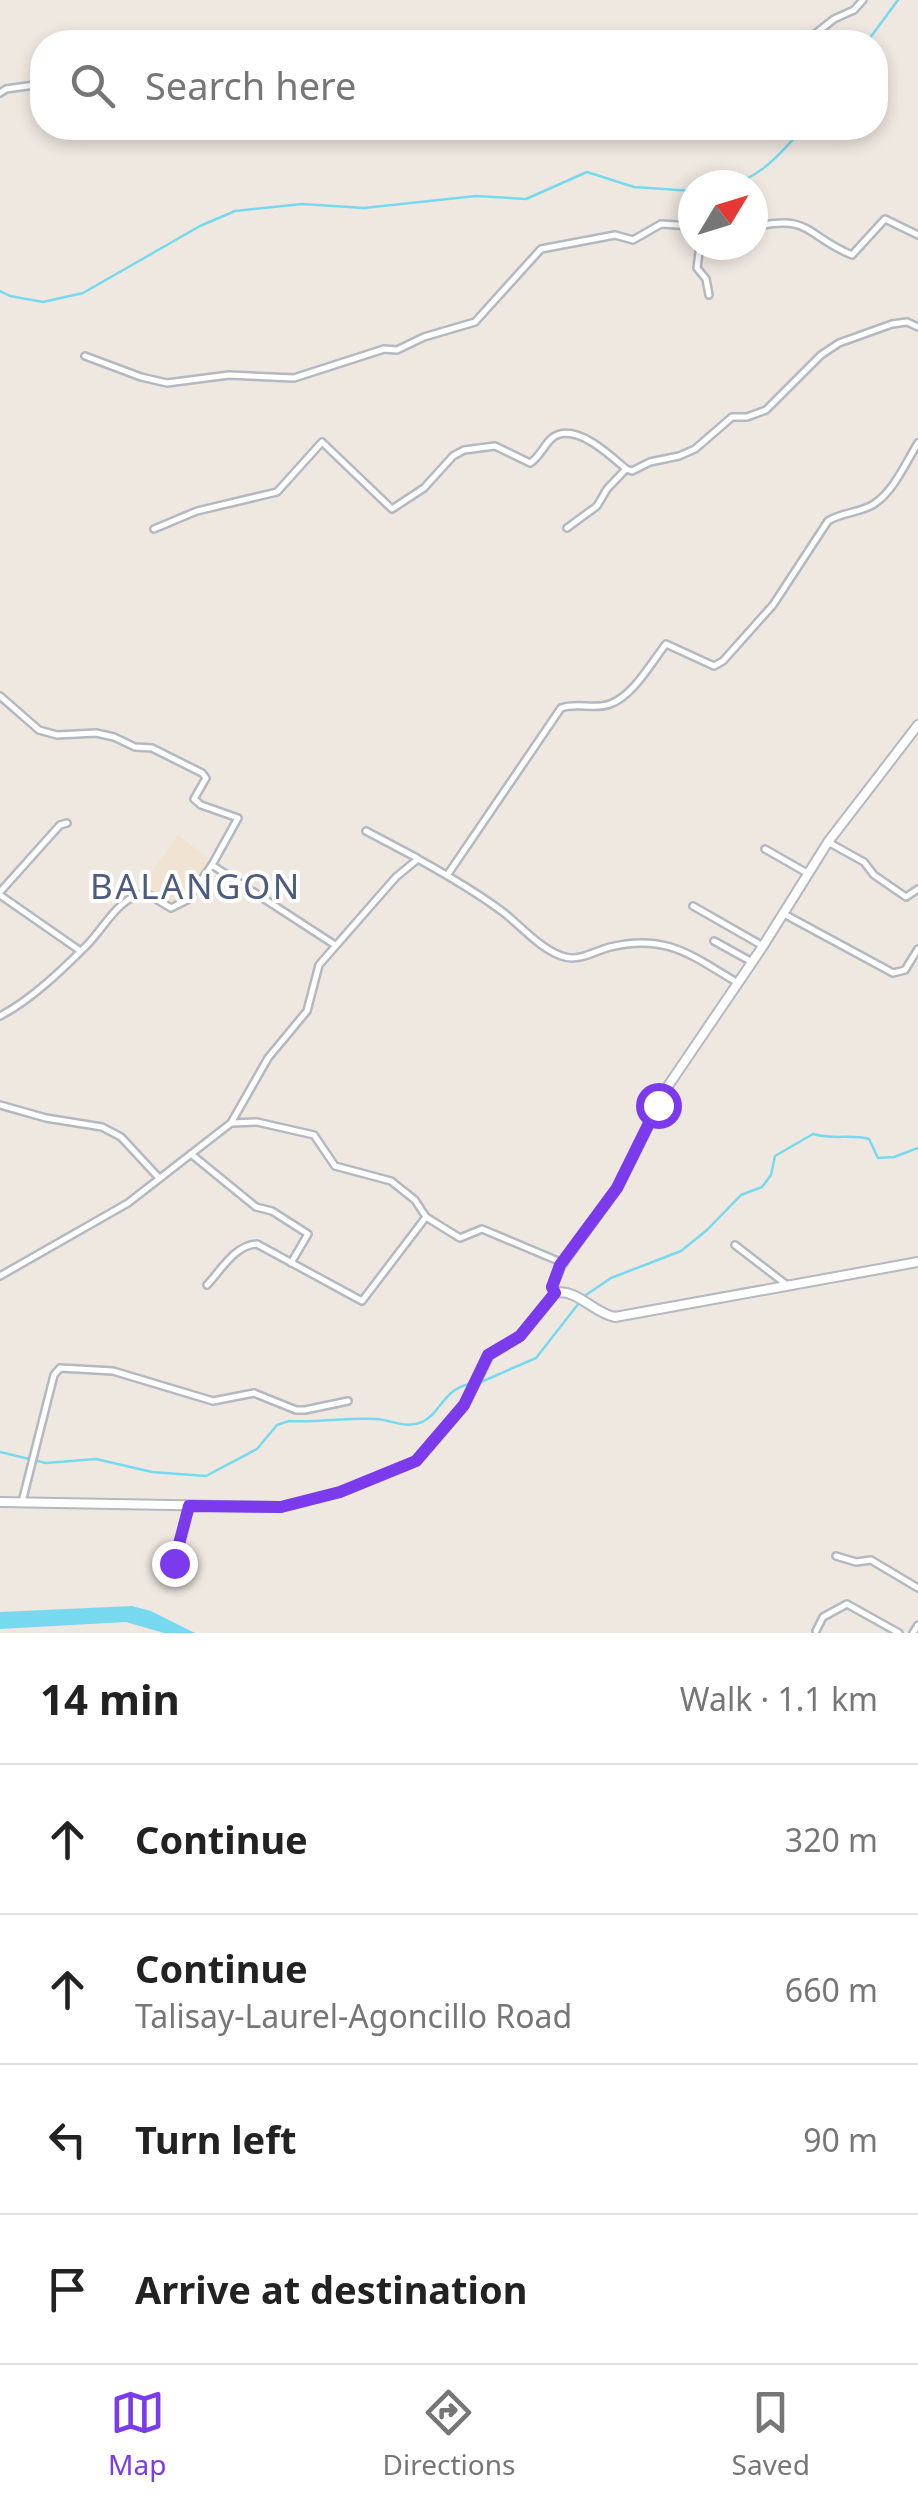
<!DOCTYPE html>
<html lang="en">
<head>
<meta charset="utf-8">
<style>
	:root { --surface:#fff; --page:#f6f6f6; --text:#222; --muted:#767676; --line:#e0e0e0; --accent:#7c3aed }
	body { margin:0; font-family:"Noto Sans",sans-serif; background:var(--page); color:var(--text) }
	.compass { position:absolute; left:678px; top:170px; width:90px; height:90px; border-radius:50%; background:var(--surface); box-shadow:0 5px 15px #0003; rotate:52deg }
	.stop { position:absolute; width:30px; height:30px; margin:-22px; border:8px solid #7c3aed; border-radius:50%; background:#fff }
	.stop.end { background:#7c3aed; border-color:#fff; box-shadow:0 2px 10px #0008 }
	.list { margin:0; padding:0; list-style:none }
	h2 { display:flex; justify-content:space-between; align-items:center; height:130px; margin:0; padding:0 40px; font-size:42px }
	h2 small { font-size:32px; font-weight:400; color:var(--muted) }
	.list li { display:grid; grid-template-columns:65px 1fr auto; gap:30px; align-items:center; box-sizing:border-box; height:150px; padding:0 40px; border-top:2px solid var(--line) }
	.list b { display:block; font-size:38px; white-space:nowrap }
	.list p { margin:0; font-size:32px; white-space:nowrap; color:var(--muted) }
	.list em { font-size:32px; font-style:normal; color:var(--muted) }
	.icon { flex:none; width:55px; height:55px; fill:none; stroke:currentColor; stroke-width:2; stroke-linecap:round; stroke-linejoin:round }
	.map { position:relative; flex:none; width:918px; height:1633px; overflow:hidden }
	.search { position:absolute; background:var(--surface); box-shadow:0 5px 15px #0003; left:30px; right:30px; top:30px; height:110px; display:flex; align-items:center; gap:25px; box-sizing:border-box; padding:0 35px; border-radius:40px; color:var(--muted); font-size:38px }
	.sheet { height:730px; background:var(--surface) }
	nav { display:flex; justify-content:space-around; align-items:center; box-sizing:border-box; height:140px; border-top:2px solid var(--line); background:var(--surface); font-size:28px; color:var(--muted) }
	nav a { display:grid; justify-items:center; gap:5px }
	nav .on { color:var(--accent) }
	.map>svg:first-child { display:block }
	.education { fill:#f0e3d1 }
	.water { fill:#76d9ef }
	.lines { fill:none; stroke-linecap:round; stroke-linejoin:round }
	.stream { stroke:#76d9ef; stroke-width:2.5 }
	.street-casing { stroke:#b4b8c1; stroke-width:10 }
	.secondary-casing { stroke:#b4b8c1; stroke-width:12 }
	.street { stroke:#fff; stroke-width:5 }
	.secondary { stroke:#fff; stroke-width:8 }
	.route { stroke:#7c3aed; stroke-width:12 }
	.labels { text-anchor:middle; stroke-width:8; stroke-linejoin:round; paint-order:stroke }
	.quarter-label { font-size:35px; letter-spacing:2.5px; fill:#4d5b7f; stroke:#fff }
</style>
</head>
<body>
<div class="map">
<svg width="918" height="1633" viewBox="0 0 918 1633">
	<rect width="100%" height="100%" fill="#efe8e1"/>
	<path class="education" d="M 178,835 L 212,861 L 181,902 L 171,906 L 142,885 Z"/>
	<path class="water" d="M 132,1606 L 151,1611 L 195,1633 L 164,1633 L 126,1622 L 0,1629 L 0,1612 Z"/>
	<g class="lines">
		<g class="stream">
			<path d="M 867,42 L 898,0"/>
			<path d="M 728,185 C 760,179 783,151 803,128"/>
			<path d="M 0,291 L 10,296 L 43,302 L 83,293 L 200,226 L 235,211 L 302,204 L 364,208 L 476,196 L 526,199 L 587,172 L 634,187 L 693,191"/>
			<path d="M 583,1297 L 611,1278 L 681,1251 L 707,1230 L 741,1195 L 762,1187 L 771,1175 L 775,1156 L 813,1134 C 833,1140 851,1134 869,1139 L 878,1158 L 894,1157 L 918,1148"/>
			<path d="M 481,1382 L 536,1358 L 579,1303"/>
			<path d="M 0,1452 L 46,1463 L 96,1459 L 152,1472 L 206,1476 L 257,1449 L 277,1425 L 289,1421 C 318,1423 347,1417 376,1419 C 392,1420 405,1429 422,1422 C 440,1414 443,1390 469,1384"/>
		</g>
		<defs>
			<g id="street">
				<path d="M 805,42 L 834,19 L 854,10 L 863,0"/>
				<path d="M 0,93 L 6,89 L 42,84"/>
				<path d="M 753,227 C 812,214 804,235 852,255 L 885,219 L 918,235"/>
				<path d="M 700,245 L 697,268 L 706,279 L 709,295"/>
				<path d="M 85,356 L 141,377 L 167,383 L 229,375 L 294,378 L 384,349 L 397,350 L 424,337 L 475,322 L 541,249 L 615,235 L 633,240 L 661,224 L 693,226"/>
				<path d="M 567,528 L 597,506 L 607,489 L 626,469 L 632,471 L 650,462 L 679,456 L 695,449 L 732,417 L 747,417 L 766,410 L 821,355 L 839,343 L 892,324 L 907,322 L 918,327"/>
				<path d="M 154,529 L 197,511 L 277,492 L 322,442 L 392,509 L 424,488 L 453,456 L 464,450 L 495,446 L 530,463 C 541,457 546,439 557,435 C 580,426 611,456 626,469"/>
				<path d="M 0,696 L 39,730 L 57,735 L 96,733 L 114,737 L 135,747 L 152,748 L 202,773 L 206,778 L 194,799 L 201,805 L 238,818 L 212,865 L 187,900 L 171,908 L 146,893 C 119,896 104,928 87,945 C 62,970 31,1000 0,1016"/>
				<path d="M 366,831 L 417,858"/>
				<path d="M 828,842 L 864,862 L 874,875 L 906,897 L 918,889"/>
				<path d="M 765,849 L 807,873"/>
				<path d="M 212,865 L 335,945"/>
				<path d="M 448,874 L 561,708 C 577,702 595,710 610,704 C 633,696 651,663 666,644 L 714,666 L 723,661 L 773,605 L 828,521 C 842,512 860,513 874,504 C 894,491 906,462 918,443"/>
				<path d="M 0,892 L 60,825 L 67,823"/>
				<path d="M 0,895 L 79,950"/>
				<path d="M 693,906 L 763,946"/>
				<path d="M 784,914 L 893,973 L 905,970 L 918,949"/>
				<path d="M 714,941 L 752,962"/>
				<path d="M 0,1105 L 46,1118 L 102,1127 L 121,1137 L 159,1178"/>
				<path d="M 232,1123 L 257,1122 L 314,1135 L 335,1166 L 391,1181 L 415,1200 L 426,1217 L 460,1238 L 482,1229 L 563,1263"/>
				<path d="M 191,1154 L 256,1207 L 272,1211 L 308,1234 L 291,1263"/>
				<path d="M 735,1245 L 787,1285"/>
				<path d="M 0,1276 L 128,1203 L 231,1123 L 268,1058 L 307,1011 L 319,965 L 396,877 L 418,859 C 447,875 476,892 503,912 C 521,926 542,951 565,957 C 580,961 595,951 610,947 C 667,933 692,956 738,983"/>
				<path d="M 207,1285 C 221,1270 235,1245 257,1244 L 362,1301 L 426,1217"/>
				<path d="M 22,1502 L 54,1375 L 60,1368 L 113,1371 L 213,1401 L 254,1393 L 296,1410 L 305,1410 L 348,1401"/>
				<path d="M 836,1556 L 856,1562 L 871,1560 L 918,1588"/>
				<path d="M 174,1563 L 189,1506"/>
				<path d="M 816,1631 L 823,1617 L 847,1604 L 899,1633"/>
				<path d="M 913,1633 L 918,1625"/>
			</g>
			<g id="secondary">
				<path d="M 555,1293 L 552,1287 L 561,1265 L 617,1188 L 668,1086 L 763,946 L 828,842 L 918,725"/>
				<path d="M 0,1502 L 281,1507 L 340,1492 L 416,1461 L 464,1405 L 489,1355 L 520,1336 L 555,1293 C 577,1288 593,1313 615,1317 L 918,1262"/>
			</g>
		</defs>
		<use href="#street" class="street-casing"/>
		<use href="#secondary" class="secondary-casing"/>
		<use href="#street" class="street"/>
		<use href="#secondary" class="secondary"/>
	</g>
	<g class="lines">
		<path class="route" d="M 174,1563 L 189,1506 L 281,1507 L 340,1492 L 416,1461 L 464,1405 L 488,1355 L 520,1336 L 555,1293 L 552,1287 L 560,1265 L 617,1188 L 658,1105"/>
	</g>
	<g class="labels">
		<g class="quarter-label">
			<text x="196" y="899">BALANGON</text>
		</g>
	</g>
</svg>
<svg class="compass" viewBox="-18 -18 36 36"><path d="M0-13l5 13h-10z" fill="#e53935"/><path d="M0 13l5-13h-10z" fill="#767676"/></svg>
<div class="stop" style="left:658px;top:1105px"></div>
<div class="stop end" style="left:174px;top:1563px"></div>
<div class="search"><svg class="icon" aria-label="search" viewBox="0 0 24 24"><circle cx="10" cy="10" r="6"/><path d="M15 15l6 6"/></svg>Search here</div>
</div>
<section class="sheet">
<h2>14 min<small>Walk · 1.1 km</small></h2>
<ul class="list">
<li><svg class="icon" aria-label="ahead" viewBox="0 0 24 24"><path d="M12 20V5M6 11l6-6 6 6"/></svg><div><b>Continue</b></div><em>320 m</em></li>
<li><svg class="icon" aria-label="ahead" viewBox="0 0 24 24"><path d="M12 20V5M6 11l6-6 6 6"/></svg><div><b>Continue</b><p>Talisay-Laurel-Agoncillo Road</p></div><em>660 m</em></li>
<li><svg class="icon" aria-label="left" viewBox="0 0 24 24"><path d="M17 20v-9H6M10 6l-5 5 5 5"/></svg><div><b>Turn left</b></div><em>90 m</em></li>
<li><svg class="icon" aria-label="arrive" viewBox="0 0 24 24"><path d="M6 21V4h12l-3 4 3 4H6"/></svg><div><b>Arrive at destination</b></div></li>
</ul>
</section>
<nav>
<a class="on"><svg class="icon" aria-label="map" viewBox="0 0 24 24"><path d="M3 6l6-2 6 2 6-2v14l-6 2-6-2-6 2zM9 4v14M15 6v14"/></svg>Map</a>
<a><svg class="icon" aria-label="directions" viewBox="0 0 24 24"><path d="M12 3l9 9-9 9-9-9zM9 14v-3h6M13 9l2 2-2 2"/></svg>Directions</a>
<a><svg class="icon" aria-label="saved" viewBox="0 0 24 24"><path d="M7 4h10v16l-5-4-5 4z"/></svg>Saved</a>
</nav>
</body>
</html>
